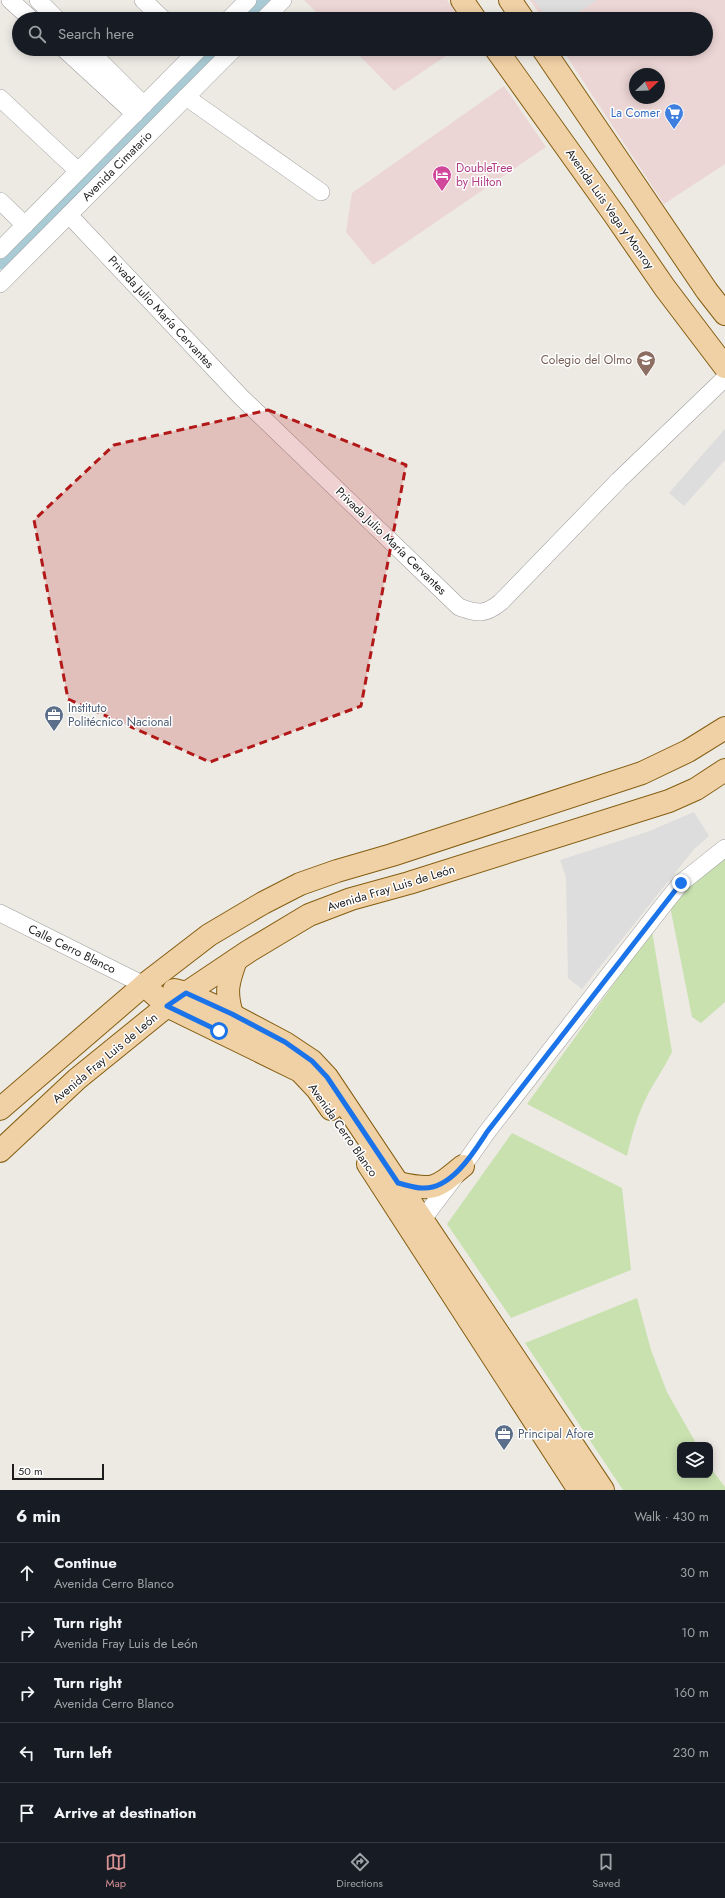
<!DOCTYPE html>
<html lang="en">
<head>
<meta charset="utf-8">
<style>
	:root { --surface:#171b24; --page:#242831; --text:#f1f3f6; --muted:#9ea1a6; --line:#363941; --accent:#d59092 }
	body { margin:0; font-family:Jost,sans-serif; background:var(--page); color:var(--text) }
	.controls { position:absolute; right:12px; bottom:12px; display:grid; overflow:hidden; border-radius:8px; box-shadow:0 2px 10px #0003 }
	.controls button { width:36px; height:36px; display:grid; place-items:center; padding:0; border:0; border-bottom:1px solid var(--line); background:var(--surface); color:var(--text); font:20px sans-serif }
	.compass { position:absolute; left:629px; top:68px; width:36px; height:36px; border-radius:50%; background:var(--surface); box-shadow:0 2px 10px #0003; rotate:67deg }
	.scale { position:absolute; left:12px; bottom:10px; width:92px; box-sizing:border-box; padding-left:4px; border:2px solid #1d1d1d; border-top:0; font-size:11px; line-height:14px; white-space:nowrap; color:#1d1d1d; -webkit-text-stroke:3px #fff; paint-order:stroke }
	.stop { position:absolute; width:12px; height:12px; margin:-9px; border:3px solid #1a73e8; border-radius:50%; background:#fff }
	.stop.end { background:#1a73e8; border-color:#fff; box-shadow:0 1px 4px #0008 }
	.list { margin:0; padding:0; list-style:none }
	h2 { display:flex; justify-content:space-between; align-items:center; height:52px; margin:0; padding:0 16px; font-size:17px }
	h2 small { font-size:13px; font-weight:400; color:var(--muted) }
	.list li { display:grid; grid-template-columns:26px 1fr auto; gap:12px; align-items:center; box-sizing:border-box; height:60px; padding:0 16px; border-top:1px solid var(--line) }
	.list b { display:block; font-size:15px; white-space:nowrap }
	.list p { margin:0; font-size:13px; white-space:nowrap; color:var(--muted) }
	.list em { font-size:13px; font-style:normal; color:var(--muted) }
	.icon { flex:none; width:22px; height:22px; fill:none; stroke:currentColor; stroke-width:2; stroke-linecap:round; stroke-linejoin:round }
	.map { position:relative; flex:none; width:725px; height:1490px; overflow:hidden }
	.search { position:absolute; background:var(--surface); box-shadow:0 2px 10px #0003; left:12px; right:12px; top:12px; height:44px; display:flex; align-items:center; gap:10px; box-sizing:border-box; padding:0 14px; border-radius:22px; color:var(--muted); font-size:15px }
	.sheet { height:352px; background:var(--surface) }
	nav { display:flex; justify-content:space-around; align-items:center; box-sizing:border-box; height:56px; border-top:1px solid var(--line); background:var(--surface); font-size:11px; color:var(--muted) }
	nav a { display:grid; justify-items:center; gap:2px }
	nav .on { color:var(--accent) }
	.map>svg:first-child { display:block }
	.commercial { fill:#ecd6d5; fill-rule:evenodd }
	.grass { fill:#c8e1af }
	.parking { fill:#ddd }
	.lines { fill:none; stroke-linecap:round; stroke-linejoin:round }
	.canal { stroke:#a9cbd5; stroke-width:13 }
	.minor-casing { stroke:#9e9e9e; stroke-width:18 }
	.major-casing { stroke:#845e11; stroke-width:24 }
	.minor { stroke:#fff; stroke-width:17 }
	.major { stroke:#f0d0a5; stroke-width:22 }
	.route { stroke:#1a73e8; stroke-width:5 }
	.marked { fill:#b21818; fill-opacity:0.2; stroke:#b21818; stroke-width:3; stroke-dasharray:8 5; stroke-linejoin:round }
	.labels { text-anchor:middle; stroke-width:3; stroke-linejoin:round; paint-order:stroke }
	.shop-label { font-size:12px; fill:#366cbe; stroke:#fff; text-anchor:end }
	.street-label { font-size:12px; fill:#1d1d1d; stroke:#fff }
	.hotel-label { font-size:12px; fill:#b23c85; stroke:#fff; text-anchor:start }
	.education-label { font-size:12px; fill:#785e54; stroke:#fff; text-anchor:end }
	.service-label { font-size:12px; fill:#4e5e75; stroke:#fff; text-anchor:start }
</style>
</head>
<body>
<div class="map">
<svg width="725" height="1490" viewBox="0 0 725 1490">
	<rect width="100%" height="100%" fill="#edeae4"/>
	<g class="commercial">
		<path d="M 304,0 L 447,0 L 460,19 L 323,19 Z"/>
		<path d="M 530,0 L 725,0 L 725,164 L 664,204 L 562,49 L 706,49 L 706,19 L 543,19 ZM 635,74 L 659,74 L 659,98 L 635,98 Z"/>
		<path d="M 353,49 L 456,49 L 394,91 Z"/>
		<path d="M 504,86 L 546,147 L 373,265 L 346,232 L 352,193 Z"/>
	</g>
	<g class="grass">
		<path d="M 725,858 L 725,1002 L 701,1023 L 692,1017 L 670,906 C 686,887 705,872 725,858 Z"/>
		<path d="M 652,931 L 672,1052 C 665,1066 657,1078 649,1092 C 638,1113 632,1134 627,1156 L 527,1104 Z"/>
		<path d="M 512,1133 L 622,1188 L 631,1270 L 511,1318 L 447,1224 Z"/>
		<path d="M 637,1298 L 651,1350 L 667,1392 L 697,1445 L 680,1445 L 680,1475 L 710,1475 L 710,1467 L 725,1487 L 725,1490 L 623,1490 L 525,1343 Z"/>
	</g>
	<g class="parking">
		<path d="M 534,0 L 597,0 L 569,19 L 548,19 Z"/>
		<path d="M 725,429 L 725,460 L 684,506 L 669,493 Z"/>
		<path d="M 694,812 L 709,836 L 694,849 L 582,989 L 568,978 L 566,877 L 560,860 L 647,832 Z"/>
	</g>
	<g class="lines">
		<g class="canal">
			<path d="M 245,19 L 264,0"/>
			<path d="M 0,263 L 215,49"/>
		</g>
		<defs>
			<g id="minor">
				<path d="M 10,0 L 31,19"/>
				<path d="M 38,0 L 57,19"/>
				<path d="M 143,0 L 163,19"/>
				<path d="M 229,19 L 248,0"/>
				<path d="M 264,19 L 283,0"/>
				<path d="M 64,49 L 135,114"/>
				<path d="M 88,49 L 144,105"/>
				<path d="M 186,97 L 321,192"/>
				<path d="M 0,98 L 78,171"/>
				<path d="M 0,201 L 25,225"/>
				<path d="M 69,215 L 241,397 L 459,607 C 478,614 485,615 501,602 L 619,480 L 725,378"/>
				<path d="M 0,250 L 199,49"/>
				<path d="M 0,284 L 234,49"/>
				<path d="M 0,913 L 144,985"/>
				<path d="M 422,1220 L 463,1166 L 487,1132 L 661,908 L 681,883 L 725,848"/>
			</g>
			<g id="major">
				<path d="M 462,0 L 475,19"/>
				<path d="M 510,0 L 523,19"/>
				<path d="M 496,49 L 614,214 L 665,288 L 725,367"/>
				<path d="M 543,49 L 707,291 L 725,314"/>
				<path d="M 144,985 L 167,1006 L 300,1071 L 317,1089 L 331,1109"/>
				<path d="M 174,990 L 186,993 L 217,1007 L 285,1043 L 312,1061 L 327,1077 L 603,1490"/>
				<path d="M 232,1014 C 225,992 228,982 236,960"/>
				<path d="M 0,1109 L 144,985 L 209,935 L 263,903 L 300,884 L 337,871 L 392,855 L 642,773 L 688,751 L 725,728"/>
				<path d="M 0,1151 L 77,1079 L 167,1006 L 249,951 L 309,915 L 351,899 L 409,883 L 669,801 L 696,789 L 725,770"/>
				<path d="M 368,1164 L 579,1490"/>
				<path d="M 398,1183 C 434,1191 435,1189 463,1166"/>
			</g>
		</defs>
		<use href="#minor" class="minor-casing"/>
		<use href="#major" class="major-casing"/>
		<use href="#minor" class="minor"/>
		<use href="#major" class="major"/>
	</g>
	<g class="lines">
		<path class="route" d="M 219,1031 L 167,1006 L 186,993 L 232,1014 L 285,1042 L 312,1061 L 327,1077 L 398,1183 C 406,1185 415,1188 422,1188 C 451,1190 474,1152 487,1132 L 681,883"/>
	</g>
	<path class="marked" d="M 268,410 L 406,465 L 361,706 L 210,762 L 68,699 L 34,520 L 114,445 Z"/>
	<defs>
		<symbol id="supermarket-pin" viewBox="-11 -11 22 30"><path d="M0 17L-7.5 6A9.5 9.5 0 1 1 7.5 6Z" fill="#3f7fe0" stroke="#fff"/><path d="M-6-5.5h2.5l.6 2H6L4.5 2H-2.5L-4.4-4H-6ZM-1.5 3.2a1.3 1.3 0 1 0 .1 0ZM3 3.2a1.3 1.3 0 1 0 .1 0Z" fill="#fff"/></symbol>
		<symbol id="hotel-pin" viewBox="-11 -11 22 30"><path d="M0 17L-7.5 6A9.5 9.5 0 1 1 7.5 6Z" fill="#d1479c" stroke="#fff"/><path d="M-6-4.5h1.5V1H6V5H4.5V3h-9V5H-6ZM-4 0a1.8 1.8 0 1 1 3.6 0ZM.5 0V-2.5h3Q6-2.5 6 0Z" fill="#fff"/></symbol>
		<symbol id="school-pin" viewBox="-11 -11 22 30"><path d="M0 17L-7.5 6A9.5 9.5 0 1 1 7.5 6Z" fill="#8d6e63" stroke="#fff"/><path d="M0-5L7-2L0 1L-7-2ZM-4 1L0 2.5L4 1V4Q0 6-4 4Z" fill="#fff"/></symbol>
		<symbol id="office-pin" viewBox="-11 -11 22 30"><path d="M0 17L-7.5 6A9.5 9.5 0 1 1 7.5 6Z" fill="#5c6f8a" stroke="#fff"/><path d="M-6-3h4V-5.5h4V-3h4V5H-6ZM-1-4.5V-3h2v-1.5ZM-6 0V1H6V0Z" fill="#fff"/></symbol>
	</defs>
	<g fill-rule="evenodd">
		<use href="#supermarket-pin" x="663" y="102" width="22" height="30"/>
		<use href="#hotel-pin" x="431" y="164" width="22" height="30"/>
		<use href="#school-pin" x="635" y="349" width="22" height="30"/>
		<use href="#office-pin" x="43" y="704" width="22" height="30"/>
		<use href="#office-pin" x="493" y="1423" width="22" height="30"/>
	</g>
	<g class="labels">
		<g class="shop-label">
			<text x="660" y="117">La Comer</text>
		</g>
		<g class="street-label">
			<text transform="translate(117 166) rotate(-45)" y="4">Avenida Cimatario</text>
			<text transform="translate(610 209) rotate(55)" y="4">Avenida Luis Vega y Monroy</text>
			<text transform="translate(161 312) rotate(47)" y="4">Privada Julio María Cervantes</text>
			<text transform="translate(391 541) rotate(44)" y="4">Privada Julio María Cervantes</text>
			<text transform="translate(391 888) rotate(-17)" y="4">Avenida Fray Luis de León</text>
			<text transform="translate(72 949) rotate(26)" y="4">Calle Cerro Blanco</text>
			<text transform="translate(105 1058) rotate(-40)" y="4">Avenida Fray Luis de León</text>
			<text transform="translate(343 1130) rotate(55)" y="4">Avenida Cerro Blanco</text>
		</g>
		<g class="hotel-label">
			<text x="456" y="172">DoubleTree<tspan x="456" dy="14">by Hilton</tspan></text>
		</g>
		<g class="education-label">
			<text x="632" y="364">Colegio del Olmo</text>
		</g>
		<g class="service-label">
			<text x="68" y="712">Instituto<tspan x="68" dy="14">Politécnico Nacional</tspan></text>
			<text x="518" y="1438">Principal Afore</text>
		</g>
	</g>
</svg>
<div class="controls">
<button><svg class="icon" aria-label="layers" viewBox="0 0 24 24"><path d="M12 4l9 5-9 5-9-5zM3 14l9 5 9-5"/></svg></button>
</div>
<svg class="compass" viewBox="-18 -18 36 36"><path d="M0-13l5 13h-10z" fill="#e53935"/><path d="M0 13l5-13h-10z" fill="#9ea1a6"/></svg>
<div class="scale">50 m</div>
<div class="stop" style="left:219px;top:1031px"></div>
<div class="stop end" style="left:681px;top:883px"></div>
<div class="search"><svg class="icon" aria-label="search" viewBox="0 0 24 24"><circle cx="10" cy="10" r="6"/><path d="M15 15l6 6"/></svg>Search here</div>
</div>
<section class="sheet">
<h2>6 min<small>Walk · 430 m</small></h2>
<ul class="list">
<li><svg class="icon" aria-label="ahead" viewBox="0 0 24 24"><path d="M12 20V5M6 11l6-6 6 6"/></svg><div><b>Continue</b><p>Avenida Cerro Blanco</p></div><em>30 m</em></li>
<li><svg class="icon" aria-label="right" viewBox="0 0 24 24"><path d="M7 20v-9h11M14 6l5 5-5 5"/></svg><div><b>Turn right</b><p>Avenida Fray Luis de León</p></div><em>10 m</em></li>
<li><svg class="icon" aria-label="right" viewBox="0 0 24 24"><path d="M7 20v-9h11M14 6l5 5-5 5"/></svg><div><b>Turn right</b><p>Avenida Cerro Blanco</p></div><em>160 m</em></li>
<li><svg class="icon" aria-label="left" viewBox="0 0 24 24"><path d="M17 20v-9H6M10 6l-5 5 5 5"/></svg><div><b>Turn left</b></div><em>230 m</em></li>
<li><svg class="icon" aria-label="arrive" viewBox="0 0 24 24"><path d="M6 21V4h12l-3 4 3 4H6"/></svg><div><b>Arrive at destination</b></div></li>
</ul>
</section>
<nav>
<a class="on"><svg class="icon" aria-label="map" viewBox="0 0 24 24"><path d="M3 6l6-2 6 2 6-2v14l-6 2-6-2-6 2zM9 4v14M15 6v14"/></svg>Map</a>
<a><svg class="icon" aria-label="directions" viewBox="0 0 24 24"><path d="M12 3l9 9-9 9-9-9zM9 14v-3h6M13 9l2 2-2 2"/></svg>Directions</a>
<a><svg class="icon" aria-label="saved" viewBox="0 0 24 24"><path d="M7 4h10v16l-5-4-5 4z"/></svg>Saved</a>
</nav>
</body>
</html>
